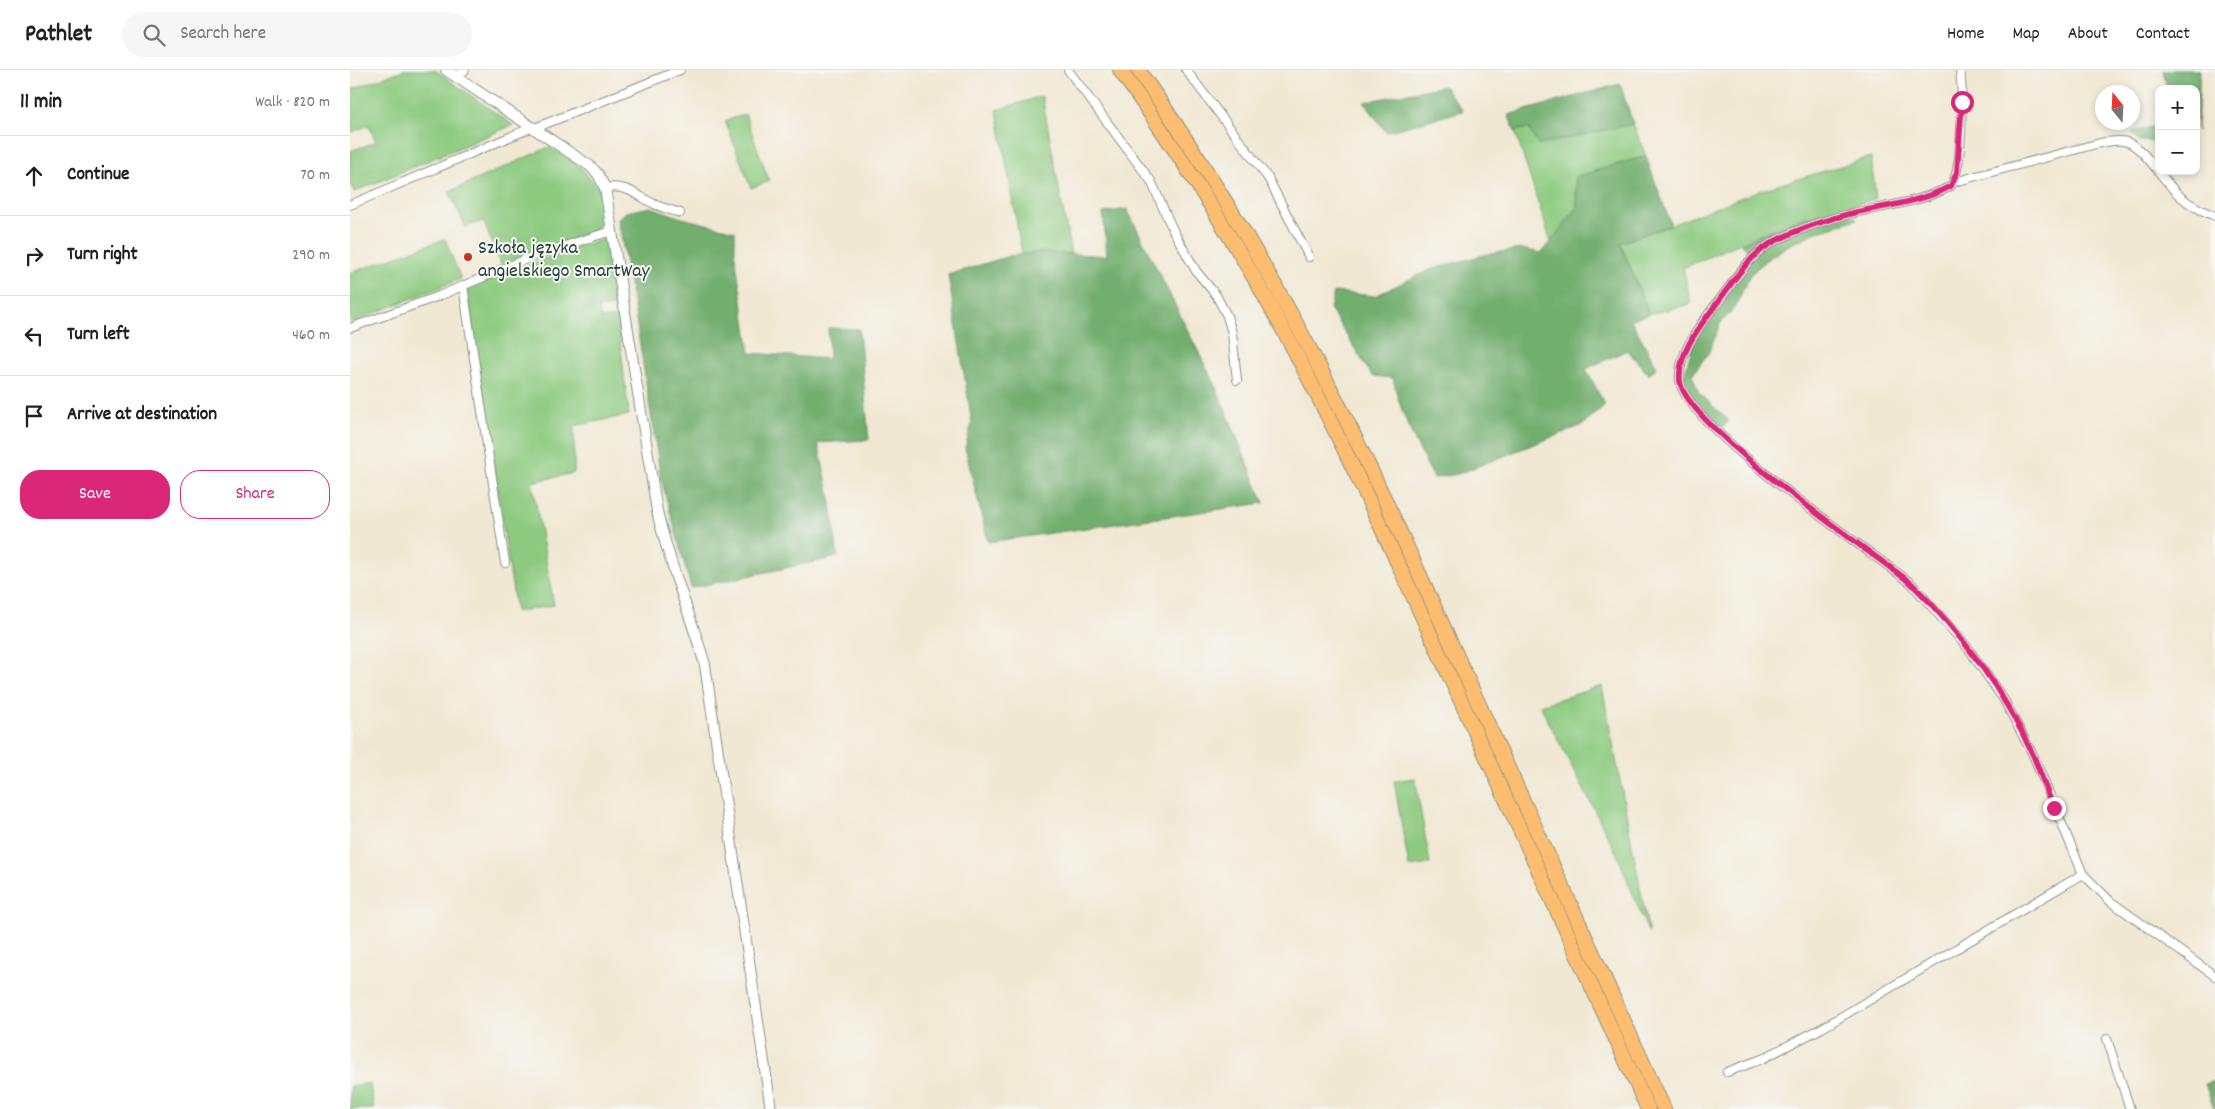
<!DOCTYPE html>
<html lang="en">
<head>
<meta charset="utf-8">
<style>
	:root { --surface:#fff; --page:#f6f6f6; --text:#202124; --muted:#757577; --line:#e0e0e0; --accent:#db2777 }
	body { margin:0; font-family:Dekko,sans-serif; background:var(--page); color:var(--text) }
	.controls { position:absolute; right:15px; top:15px; display:grid; overflow:hidden; border-radius:10px; box-shadow:0 2px 8px #0003 }
	.controls button { width:45px; height:45px; display:grid; place-items:center; padding:0; border:0; border-bottom:1px solid var(--line); background:var(--surface); color:var(--text); font:25px sans-serif }
	.compass { position:absolute; left:1745px; top:15px; width:45px; height:45px; border-radius:50%; background:var(--surface); box-shadow:0 2px 8px #0003; rotate:342deg }
	.stop { position:absolute; width:15px; height:15px; margin:-11px; border:4px solid #db2777; border-radius:50%; background:#fff }
	.stop.end { background:#db2777; border-color:#fff; box-shadow:0 1px 5px #0008 }
	.list { margin:0; padding:0; list-style:none }
	h2 { display:flex; justify-content:space-between; align-items:center; height:65px; margin:0; padding:0 20px; font-size:21px }
	h2 small { font-size:16px; font-weight:400; color:var(--muted) }
	.list li { display:grid; grid-template-columns:32px 1fr auto; gap:15px; align-items:center; box-sizing:border-box; height:80px; padding:0 20px; border-top:1px solid var(--line) }
	.list b { display:block; font-size:19px; white-space:nowrap }
	.list em { font-size:16px; font-style:normal; color:var(--muted) }
	.actions { display:flex; gap:10px; padding:15px 20px }
	.actions a { flex:1; padding:11px 0; border:1px solid var(--accent); border-radius:20px; text-align:center; font-size:18px; color:var(--accent) }
	.actions .main { background:var(--accent); color:#fff }
	.icon { flex:none; width:28px; height:28px; fill:none; stroke:currentColor; stroke-width:2; stroke-linecap:round; stroke-linejoin:round }
	.map { position:relative; flex:none; width:1865px; height:1039px; overflow:hidden }
	header { display:flex; align-items:center; gap:30px; box-sizing:border-box; height:70px; padding:0 25px; background:var(--surface); border-bottom:1px solid var(--line) }
	header strong { font-size:24px }
	nav { display:flex; gap:28px; margin-inline-start:auto; font-size:18px }
	.search { width:350px; height:45px; background:var(--page); display:flex; align-items:center; gap:12px; box-sizing:border-box; padding:0 18px; border-radius:28px; color:var(--muted); font-size:19px }
	main { display:flex }
	aside { flex:1; background:var(--surface) }
	.map>svg:first-child { display:block }
	.green { fill:#8dca80; stroke:#56845a }
	.forest { fill:#72ae6e; stroke:#487651 }
	.lines { fill:none; stroke-linecap:round; stroke-linejoin:round }
	.minor-casing { stroke:#889284; stroke-width:10 }
	.tertiary-casing { stroke:#889284; stroke-width:12 }
	.motorway-casing { stroke:#889284; stroke-width:16 }
	.minor { stroke:#fff; stroke-width:8 }
	.tertiary { stroke:#fff; stroke-width:10 }
	.motorway { stroke:#fcbd6f; stroke-width:14 }
	.route { stroke:#db2777; stroke-width:6 }
	.poi-dot { fill:#c8321e; stroke:#f6f6f2; stroke-width:2 }
	.labels { text-anchor:middle; stroke-width:4; stroke-linejoin:round; paint-order:stroke }
	.poi-label { font-size:20px; fill:#1f3d34; stroke:#f6f6f2; text-anchor:start }
</style>
</head>
<body>
<header>
<strong>Pathlet</strong>
<div class="search"><svg class="icon" aria-label="search" viewBox="0 0 24 24"><circle cx="10" cy="10" r="6"/><path d="M15 15l6 6"/></svg>Search here</div>
<nav><a>Home</a><a>Map</a><a>About</a><a>Contact</a></nav>
</header>
<main>
<aside>
<h2>11 min<small>Walk · 820 m</small></h2>
<ul class="list">
<li><svg class="icon" aria-label="ahead" viewBox="0 0 24 24"><path d="M12 20V5M6 11l6-6 6 6"/></svg><div><b>Continue</b></div><em>70 m</em></li>
<li><svg class="icon" aria-label="right" viewBox="0 0 24 24"><path d="M7 20v-9h11M14 6l5 5-5 5"/></svg><div><b>Turn right</b></div><em>290 m</em></li>
<li><svg class="icon" aria-label="left" viewBox="0 0 24 24"><path d="M17 20v-9H6M10 6l-5 5 5 5"/></svg><div><b>Turn left</b></div><em>460 m</em></li>
<li><svg class="icon" aria-label="arrive" viewBox="0 0 24 24"><path d="M6 21V4h12l-3 4 3 4H6"/></svg><div><b>Arrive at destination</b></div></li>
</ul>
<div class="actions"><a class="main">Save</a><a>Share</a></div>
</aside>
<div class="map">
<svg width="1865" height="1039" viewBox="0 0 1865 1039">
	<rect width="100%" height="100%" fill="#f6f6f2"/>
	<filter id="ink" filterUnits="userSpaceOnUse"><feTurbulence type="fractalNoise" baseFrequency=".02" numOctaves="2"/><feDisplacementMap in="SourceGraphic" scale="10" xChannelSelector="R" yChannelSelector="G"/><feConvolveMatrix kernelMatrix="1 2 1 2 8 2 1 2 1" color-interpolation-filters="sRGB"/></filter>
	<filter id="wash" filterUnits="userSpaceOnUse"><feTurbulence type="fractalNoise" baseFrequency=".0096" numOctaves="4" result="noise"/><feDisplacementMap in="SourceGraphic" scale="20" xChannelSelector="R" yChannelSelector="G"/><feGaussianBlur stdDeviation="1.12" result="paint"/><feColorMatrix in="noise" values="0 0 0 0 0 0 0 0 0 0 0 0 0 0 0 0 0 1.4 0 .05"/><feComposite in="paint" operator="in"/></filter>
	<g filter="url(#wash)">
		<rect width="100%" height="100%" fill="#f1e8d3"/>
		<g class="green">
			<path d="M 53,0 L 85,0 L 163,55 L 4,122 L 0,113 L 0,81 L 26,72 L 19,55 L 0,63 L 0,20 Z"/>
			<path d="M 692,26 L 721,184 L 691,182 L 672,184 L 647,40 Z"/>
			<path d="M 395,44 L 419,111 L 401,118 L 375,51 Z"/>
			<path d="M 1283,54 L 1296,86 L 1225,107 L 1227,138 L 1201,172 L 1165,61 L 1178,58 L 1189,74 Z"/>
			<path d="M 199,77 L 230,97 L 249,118 L 254,157 L 151,194 L 133,151 L 116,157 L 99,122 Z"/>
			<path d="M 1521,87 L 1526,129 L 1439,152 L 1333,198 L 1341,234 L 1299,244 L 1270,172 L 1321,155 L 1408,121 Z"/>
			<path d="M 95,169 L 111,209 L 0,253 L 0,203 Z"/>
			<path d="M 255,169 L 264,236 L 248,238 L 251,249 L 267,247 L 279,345 L 224,356 L 224,403 L 182,412 L 204,535 L 166,542 L 117,219 L 223,178 Z"/>
			<path d="M 1252,616 L 1299,864 L 1266,782 L 1190,635 Z"/>
			<path d="M 1065,708 L 1080,794 L 1059,797 L 1044,711 Z"/>
			<path d="M 20,1013 L 24,1039 L 0,1039 L 0,1016 Z"/>
		</g>
		<g class="forest">
			<path d="M 1813,0 L 1850,0 L 1847,61 L 1846,19 L 1817,19 Z"/>
			<path d="M 1270,14 L 1283,54 L 1189,75 L 1178,58 L 1165,61 L 1158,45 Z"/>
			<path d="M 1094,16 L 1113,41 L 1036,62 L 1014,32 Z"/>
			<path d="M 1809,51 L 1809,72 L 1788,71 L 1782,62 L 1802,57 Z"/>
			<path d="M 1296,86 L 1321,155 L 1270,173 L 1299,244 L 1281,250 L 1307,297 L 1299,305 L 1277,280 L 1236,299 L 1255,335 L 1233,355 L 1108,404 L 1084,408 C 1067,376 1050,344 1043,308 L 1022,306 L 980,239 L 984,222 L 1025,226 L 1079,200 L 1141,183 L 1172,179 L 1191,183 L 1227,138 L 1225,107 Z"/>
			<path d="M 301,137 L 332,148 L 385,161 L 385,185 L 400,283 L 479,289 L 478,258 L 509,259 L 519,370 L 468,373 L 480,427 L 488,487 L 341,518 L 311,409 L 285,243 L 268,149 L 276,142 Z"/>
			<path d="M 777,139 L 866,317 L 914,433 L 638,472 L 615,378 L 622,353 L 598,205 L 659,186 L 691,182 L 757,186 L 753,143 Z"/>
			<path d="M 1488,139 L 1507,149 L 1464,163 L 1439,175 L 1416,190 L 1400,205 L 1385,237 L 1370,254 L 1359,282 L 1342,305 L 1349,323 L 1379,351 L 1371,359 L 1346,333 L 1333,310 L 1349,253 L 1398,181 L 1391,174 L 1439,152 Z"/>
			<path d="M 1865,1011 L 1865,1039 L 1864,1039 L 1855,1014 Z"/>
		</g>
	</g>
	<g filter="url(#ink)">
		<g class="lines">
			<defs>
				<g id="minor">
					<path d="M 718,0 L 801,111 L 823,160 L 846,201 L 866,225 L 877,246 L 882,263 L 887,310"/>
					<path d="M 836,0 L 918,108 L 959,187"/>
					<path d="M 1610,0 C 1613,22 1613,100 1601,116 C 1572,132 1535,136 1503,143 C 1477,149 1449,159 1425,171 C 1398,185 1383,214 1364,237 C 1349,257 1327,285 1330,311 C 1335,356 1520,481 1561,513 L 1618,578 L 1654,630 L 1683,685 L 1733,804 L 1760,831 L 1865,906"/>
					<path d="M 106,7 L 115,0"/>
					<path d="M 185,58 L 330,0"/>
					<path d="M 1604,112 L 1750,73 C 1759,72 1768,69 1777,72 C 1794,77 1816,115 1831,127 C 1841,136 1853,141 1865,146"/>
					<path d="M 255,118 C 275,114 287,125 304,134 C 312,138 322,140 330,143"/>
					<path d="M 0,135 L 183,57"/>
					<path d="M 113,216 L 155,493"/>
					<path d="M 0,258 L 89,226 L 181,187 L 261,161"/>
					<path d="M 1757,969 L 1780,1039"/>
					<path d="M 1377,1002 L 1412,989 L 1472,958 L 1733,804"/>
				</g>
				<path id="tertiary" d="M 96,0 L 240,96 L 248,104 L 255,118 L 307,441 C 319,494 340,543 355,595 L 421,1039"/>
				<g id="motorway">
					<path d="M 770,0 C 830,84 886,172 935,263 C 995,375 1047,491 1100,607 C 1166,751 1232,895 1298,1039"/>
					<path d="M 788,0 C 859,99 921,203 976,310 C 1024,403 1066,497 1109,591 C 1178,741 1246,890 1314,1039"/>
				</g>
			</defs>
			<use href="#minor" class="minor-casing"/>
			<use href="#tertiary" class="tertiary-casing"/>
			<use href="#motorway" class="motorway-casing"/>
			<use href="#minor" class="minor"/>
			<use href="#tertiary" class="tertiary"/>
			<use href="#motorway" class="motorway"/>
		</g>
	</g>
	<g class="lines" filter="url(#ink)">
		<path class="route" d="M 1612,32 L 1607,102 L 1601,116 C 1572,132 1535,136 1503,143 C 1477,149 1449,159 1425,171 C 1398,185 1382,214 1364,237 C 1349,257 1327,285 1330,311 C 1335,355 1520,481 1561,513 C 1611,563 1654,621 1683,685 C 1691,703 1696,721 1704,738"/>
	</g>
	<circle class="poi-dot" cx="118" cy="187" r="5"/>
	<g class="labels">
		<g class="poi-label">
			<text x="128" y="183">Szkoła języka<tspan x="128" dy="23">angielskiego SmartWay</tspan></text>
		</g>
	</g>
</svg>
<div class="controls">
<button>+</button>
<button>−</button>
</div>
<svg class="compass" viewBox="-18 -18 36 36"><path d="M0-13l5 13h-10z" fill="#e53935"/><path d="M0 13l5-13h-10z" fill="#757577"/></svg>
<div class="stop" style="left:1612px;top:32px"></div>
<div class="stop end" style="left:1704px;top:738px"></div>
</div>
</main>
</body>
</html>
